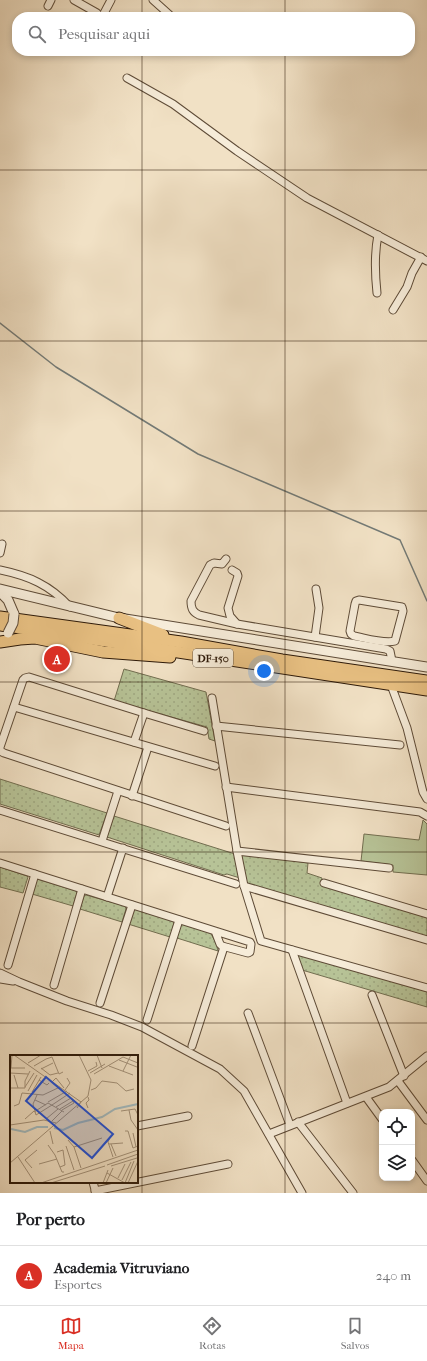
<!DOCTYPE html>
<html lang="pt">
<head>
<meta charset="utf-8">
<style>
	:root { --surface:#fff; --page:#f2f2f2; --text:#202124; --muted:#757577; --line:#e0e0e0; --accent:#d93025 }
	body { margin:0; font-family:"IM FELL French Canon",serif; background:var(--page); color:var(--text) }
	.controls { position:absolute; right:12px; bottom:12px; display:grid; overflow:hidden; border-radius:8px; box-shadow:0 2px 6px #0003 }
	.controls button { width:36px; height:36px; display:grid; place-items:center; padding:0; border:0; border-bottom:1px solid var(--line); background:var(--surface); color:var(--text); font:20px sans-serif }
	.you { position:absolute; left:264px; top:671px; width:14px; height:14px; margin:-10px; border:3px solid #fff; border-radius:50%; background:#1a73e8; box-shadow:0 0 0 6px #1a73e833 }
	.badge { display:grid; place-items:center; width:26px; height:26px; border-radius:50%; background:var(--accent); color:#fff; font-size:13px; font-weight:700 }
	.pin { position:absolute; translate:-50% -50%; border:2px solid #fff; box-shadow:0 1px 4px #0006 }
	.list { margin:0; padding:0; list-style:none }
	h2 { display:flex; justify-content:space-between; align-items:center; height:52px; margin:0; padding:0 16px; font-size:17px }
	h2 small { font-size:13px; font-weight:400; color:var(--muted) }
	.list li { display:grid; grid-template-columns:26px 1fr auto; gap:12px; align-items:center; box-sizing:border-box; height:60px; padding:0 16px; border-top:1px solid var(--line) }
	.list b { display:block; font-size:15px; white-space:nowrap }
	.list p { margin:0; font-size:13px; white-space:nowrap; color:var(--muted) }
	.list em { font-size:13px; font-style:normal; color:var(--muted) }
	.icon { flex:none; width:22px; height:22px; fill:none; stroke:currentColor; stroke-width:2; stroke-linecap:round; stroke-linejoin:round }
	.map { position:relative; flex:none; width:427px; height:1193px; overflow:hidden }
	.search { position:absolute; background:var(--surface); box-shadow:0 2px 6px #0003; left:12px; right:12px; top:12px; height:44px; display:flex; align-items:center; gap:10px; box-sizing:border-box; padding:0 14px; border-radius:16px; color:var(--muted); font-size:15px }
	.sheet { height:112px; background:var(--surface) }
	nav { display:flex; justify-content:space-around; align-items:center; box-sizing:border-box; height:56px; border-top:1px solid var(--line); background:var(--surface); font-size:11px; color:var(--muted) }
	nav a { display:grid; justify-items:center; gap:2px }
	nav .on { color:var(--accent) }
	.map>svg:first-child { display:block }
	.grass { fill:#b7c397; stroke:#726e50 }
	.park { fill:url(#park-dots); stroke:#726e50 }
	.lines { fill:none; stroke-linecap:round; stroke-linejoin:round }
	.stream { stroke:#737a76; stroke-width:1.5 }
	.minor-casing { stroke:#5e4b37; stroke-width:9 }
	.tertiary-casing { stroke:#5e4b37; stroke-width:11 }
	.primary-casing { stroke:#2d1908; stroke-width:13 }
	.minor { stroke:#f6ecd9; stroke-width:7 }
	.tertiary { stroke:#f6ecd9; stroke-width:9 }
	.primary { stroke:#e8c082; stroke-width:11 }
	.tertiary-bridge-casing { stroke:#5e4b37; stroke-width:11; stroke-linecap:butt }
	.tertiary-bridge { stroke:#f6ecd9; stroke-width:9 }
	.grid { fill:none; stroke:#2d1908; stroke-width:1; stroke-opacity:0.55 }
	.labels { text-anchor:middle; stroke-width:3; stroke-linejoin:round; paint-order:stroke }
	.shield { fill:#f6ecd9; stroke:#695847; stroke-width:1 }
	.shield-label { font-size:11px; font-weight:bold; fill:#2d1908 }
	.inset-river { fill:none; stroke:#a1bac0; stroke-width:2 }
	.inset-road { fill:none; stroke:#a39179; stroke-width:1 }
	.view { fill:#1d4ed8; fill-opacity:0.15; stroke:#1d4ed8; stroke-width:2 }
	.inset-edge { fill:none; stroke:#2d1908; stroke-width:2 }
</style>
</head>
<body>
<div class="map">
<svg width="427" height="1193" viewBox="0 0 427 1193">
	<defs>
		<pattern id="park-dots" width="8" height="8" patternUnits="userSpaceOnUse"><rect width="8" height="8" fill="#b7c397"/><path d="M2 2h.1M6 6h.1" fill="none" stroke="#9ea781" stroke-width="1.8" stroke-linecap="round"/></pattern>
	</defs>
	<rect width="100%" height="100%" fill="#f1e1c5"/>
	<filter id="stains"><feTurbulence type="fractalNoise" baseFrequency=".005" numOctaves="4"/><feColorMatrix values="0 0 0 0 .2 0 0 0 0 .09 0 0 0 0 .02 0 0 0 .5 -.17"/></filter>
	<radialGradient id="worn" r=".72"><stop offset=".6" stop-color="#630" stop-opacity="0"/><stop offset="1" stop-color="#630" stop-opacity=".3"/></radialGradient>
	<path class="grass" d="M 423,820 L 427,824 L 427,875 L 393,872 L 393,865 L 361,861 L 364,834 L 419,840 Z"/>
	<g class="park">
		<path d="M 124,669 L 206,692 L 215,741 L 209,739 L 207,727 L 114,701 Z"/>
		<path d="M 0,779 L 107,813 L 99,835 L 0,804 Z"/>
		<path d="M 114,816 L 235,854 L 240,878 L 227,874 L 224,875 L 107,837 Z"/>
		<path d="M 241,853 L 308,863 L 307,873 L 322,878 L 321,885 L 427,917 L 427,938 L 247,885 Z"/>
		<path d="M 0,867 L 27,876 L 28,877 L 23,893 L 0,887 Z"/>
		<path d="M 37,879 L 76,891 L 77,893 L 73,906 L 32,894 Z"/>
		<path d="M 86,895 L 125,906 L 126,909 L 122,922 L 80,909 L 84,896 Z"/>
		<path d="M 135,909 L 173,921 L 174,923 L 170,937 L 128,924 L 133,910 Z"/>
		<path d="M 181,924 L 210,932 L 216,943 L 218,951 L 177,938 Z"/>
		<path d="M 298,954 L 427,991 L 427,1007 L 302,970 L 297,955 Z"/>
	</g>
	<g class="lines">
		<path class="stream" d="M 0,323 L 56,367 L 198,454 L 400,540 L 427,601"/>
		<defs>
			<g id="minor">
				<path d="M 74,0 L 97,13"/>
				<path d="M 153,0 L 172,17"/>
				<path d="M 48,6 L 51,0"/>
				<path d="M 102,17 L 111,0"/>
				<path d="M 127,78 L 173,104 L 237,151 L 307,198 L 427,261"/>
				<path d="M 377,293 C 375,274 374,255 378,235"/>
				<path d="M 393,310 L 407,287 L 412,273 L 421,257"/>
				<path d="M 0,553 L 2,544"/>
				<path d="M 226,559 L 222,564 L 214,563 L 210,565 L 191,601 C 191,609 193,612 199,615 L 237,624 L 386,649 L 390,651 L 392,661"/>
				<path d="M 0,570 C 29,576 50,585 70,607"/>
				<path d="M 232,570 L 237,573 L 238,576 L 228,608 L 230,616 L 237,624"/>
				<path d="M 359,600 L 402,607 L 403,611 L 395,641 C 384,644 365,638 354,636 L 351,634 L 350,631 L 355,604 L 356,601 Z"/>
				<path d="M 315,637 L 319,608 L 316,589"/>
				<path d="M 391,685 L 407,728 L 423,792 L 427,799"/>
				<path d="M 212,698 L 237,851 L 244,886 L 261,941 L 427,988"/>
				<path d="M 14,707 L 215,766"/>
				<path d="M 216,726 L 400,745"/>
				<path d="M 204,731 L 144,713 L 29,677 L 25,678 L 23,680 L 0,747 L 0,751 L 4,753 L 226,826"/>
				<path d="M 134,742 L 144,713"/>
				<path d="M 226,787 L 420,812 L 427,816"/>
				<path d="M 132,796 L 148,747"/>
				<path d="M 0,810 L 236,884"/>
				<path d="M 102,841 L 118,791"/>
				<path d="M 237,851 L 389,868"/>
				<path d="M 0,863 L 250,942 L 251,944 L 250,952 L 248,953 L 222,946 L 220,944 L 215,931"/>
				<path d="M 324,883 L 427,914"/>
				<path d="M 244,886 L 427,940"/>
				<path d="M 107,897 L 123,848"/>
				<path d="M 292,950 L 347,1103"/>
				<path d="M 8,965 L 35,874"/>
				<path d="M 0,973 L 19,982 L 67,1001 L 111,1015 L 142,1027 L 220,1069 L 244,1091 L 302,1193"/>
				<path d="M 0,979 L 13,981"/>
				<path d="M 54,985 L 82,889"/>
				<path d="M 372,995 L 404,1076"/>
				<path d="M 100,1003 L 132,905"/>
				<path d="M 248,1013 L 290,1125"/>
				<path d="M 147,1020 L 179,920"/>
				<path d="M 192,1046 L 224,947"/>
				<path d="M 398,1081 L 427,1120"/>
				<path d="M 366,1097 L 382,1119"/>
				<path d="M 298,1122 L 353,1193"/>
				<path d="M 137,1126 L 188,1116"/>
				<path d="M 269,1134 L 389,1087 L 427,1056"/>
				<path d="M 412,1160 L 427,1181"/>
				<path d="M 93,1182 L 96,1193"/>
				<path d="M 95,1191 L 228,1164"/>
			</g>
			<g id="tertiary">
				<path d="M 0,589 L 119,618 L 427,667"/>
				<path d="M 0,592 L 8,600 L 14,614"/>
			</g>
			<g id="primary">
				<path d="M 0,617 L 181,642 L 282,660 L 427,681"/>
				<path d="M 119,618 L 163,635"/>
				<path d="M 0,625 L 427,690"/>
				<path d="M 0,642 L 20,639 L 35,638 L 103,652 L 170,657"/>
			</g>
		</defs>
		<use href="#minor" class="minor-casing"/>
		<use href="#tertiary" class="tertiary-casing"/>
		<use href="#primary" class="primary-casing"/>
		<use href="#minor" class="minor"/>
		<use href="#tertiary" class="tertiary"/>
		<use href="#primary" class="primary"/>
		<defs>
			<path id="tertiary-bridge" d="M 8,633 L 13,623 L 14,614"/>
		</defs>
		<use href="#tertiary-bridge" class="tertiary-bridge-casing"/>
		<use href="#tertiary-bridge" class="tertiary-bridge"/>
	</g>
	<path class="grid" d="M 142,0 L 142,17M 285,0 L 285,17M 142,51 L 142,1193M 285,51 L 285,1193M 0,170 L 427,170M 0,341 L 427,341M 0,511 L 427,511M 0,682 L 427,682M 0,852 L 427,852M 0,1023 L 427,1023"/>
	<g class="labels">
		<rect class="shield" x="193" y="649" width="40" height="18" rx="3"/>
		<g class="shield-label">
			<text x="213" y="662">DF-150</text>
		</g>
	</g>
	<g transform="translate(10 1055)">
		<rect width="128" height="128" fill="#f1e1c5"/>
		<path class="inset-river" d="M 44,73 L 53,75 L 68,68 L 92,62 L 105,54 L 128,49M 1,74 L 15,77 L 27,72 L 38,72"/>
		<path class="inset-road" d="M 4,0 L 71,47 L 67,53M 87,0 L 92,13M 36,4 L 42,2 L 49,19 L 53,17M 109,5 L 127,12M 18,8 L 31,0M 24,11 L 36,4M 99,11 L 123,20M 0,13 L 15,13M 1,13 L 2,0M 31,13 L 40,20 L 48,18M 31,14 L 43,8M 78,16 L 87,11 L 86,7M 113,16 L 121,0M 0,18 L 18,19M 80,18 L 95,9M 84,19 L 113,2 L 128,8M 4,20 L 8,33M 29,25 L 37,30 L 39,28M 42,27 L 46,23 L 54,33M 15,32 L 24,18M 0,33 L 15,33M 15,33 L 15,26 L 20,16M 55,35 L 60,28 L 57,23M 81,35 L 86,33 L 92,26 L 107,28 L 116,36 L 124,34M 18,36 L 27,20M 22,37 L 31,22M 27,40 L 23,49 L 26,60 L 42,50M 78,42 L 79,45 L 76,48 L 78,53M 25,45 L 36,50M 38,47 L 57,36M 42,50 L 60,38M 4,51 L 9,49 L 12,38 L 33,40 L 50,32M 46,52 L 61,43 L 64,48 L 52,55M 50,54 L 63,46M 119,55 L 121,65 L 128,75M 111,56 L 125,54 L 128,60M 24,57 L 38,48 L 54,57M 15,64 L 24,56M 36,64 L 48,54M 42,66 L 52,56M 0,70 L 34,65 L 46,68M 40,76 L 43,89M 115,76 L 118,76 L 123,93 L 128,91M 123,78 L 126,92M 100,82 L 98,87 L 103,102M 58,85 L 64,92 L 71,113M 99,89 L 113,88M 101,89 L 106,101M 38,90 L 45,100 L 52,117 L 54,117M 56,91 L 64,115M 64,92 L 92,83M 47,97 L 53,95 L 55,110 L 50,112M 8,102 L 25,128M 0,108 L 78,41 L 81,25 L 69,0M 29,109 L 47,104M 97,110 L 128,99M 101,111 L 127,103M 22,113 L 15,105 L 27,95M 97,118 L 115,128 L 124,106M 108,123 L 115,109M 112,125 L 121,107M 31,128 L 128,95M 41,128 L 95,111M 93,128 L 98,115M 96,128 L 103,113M 118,128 L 128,106"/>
		<path class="view" d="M 36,22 L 103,79 L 82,103 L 16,46 Z"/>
		<rect width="128" height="128" class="inset-edge"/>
	</g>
	<rect width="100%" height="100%" filter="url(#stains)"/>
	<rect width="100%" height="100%" fill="url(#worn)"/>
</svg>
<div class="controls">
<button><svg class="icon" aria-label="locate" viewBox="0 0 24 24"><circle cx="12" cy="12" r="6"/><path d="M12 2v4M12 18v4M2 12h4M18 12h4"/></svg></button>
<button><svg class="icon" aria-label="layers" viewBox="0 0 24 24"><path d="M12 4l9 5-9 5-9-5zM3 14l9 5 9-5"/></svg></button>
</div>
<div class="you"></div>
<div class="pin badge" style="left:57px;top:659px">A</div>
<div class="search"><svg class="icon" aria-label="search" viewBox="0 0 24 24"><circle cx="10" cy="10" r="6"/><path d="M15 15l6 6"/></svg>Pesquisar aqui</div>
</div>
<section class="sheet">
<h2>Por perto<small></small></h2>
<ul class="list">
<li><span class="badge">A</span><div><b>Academia Vitruviano</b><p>Esportes</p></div><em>240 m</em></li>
</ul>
</section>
<nav>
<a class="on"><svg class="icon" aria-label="map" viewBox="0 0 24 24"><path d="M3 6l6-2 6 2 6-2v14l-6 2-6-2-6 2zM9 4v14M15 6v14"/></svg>Mapa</a>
<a><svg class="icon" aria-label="directions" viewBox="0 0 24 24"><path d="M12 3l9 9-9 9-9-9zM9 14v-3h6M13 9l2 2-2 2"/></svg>Rotas</a>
<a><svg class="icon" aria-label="saved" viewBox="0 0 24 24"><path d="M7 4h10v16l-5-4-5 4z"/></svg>Salvos</a>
</nav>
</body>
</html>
